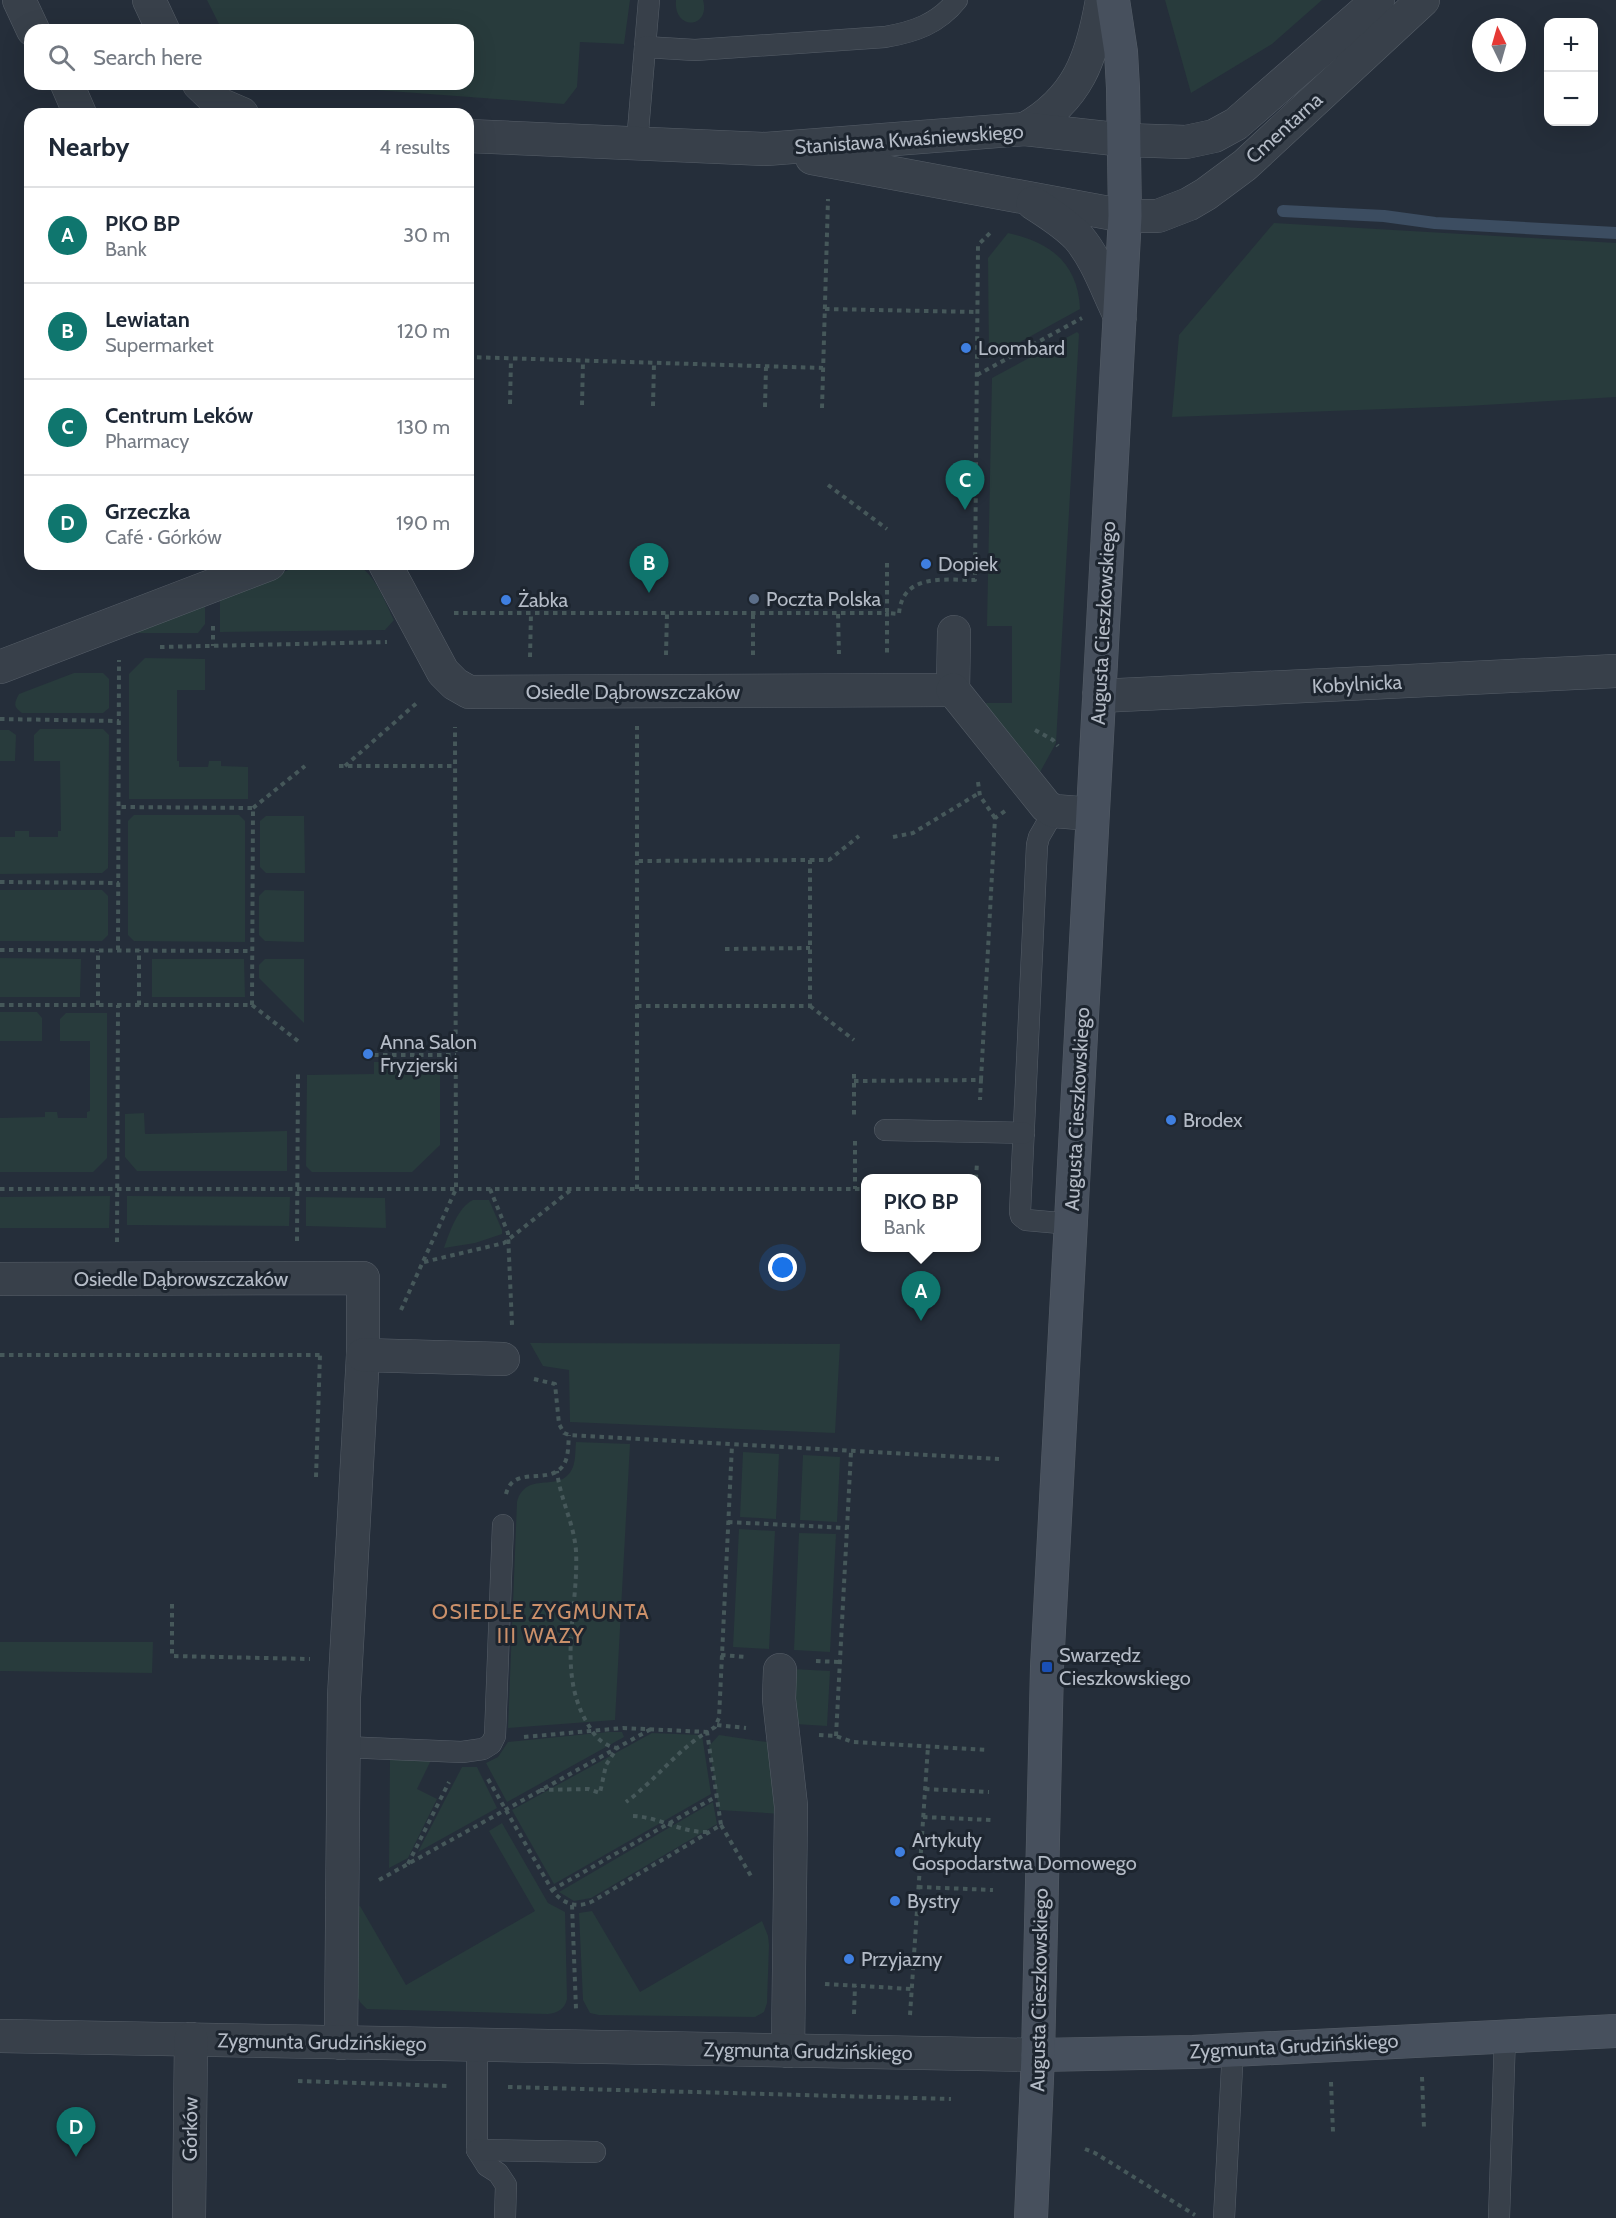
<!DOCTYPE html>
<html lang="en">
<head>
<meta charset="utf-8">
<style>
	:root { --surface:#fff; --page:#f2f2f3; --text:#1f2937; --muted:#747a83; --line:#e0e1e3; --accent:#0f766e }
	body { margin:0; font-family:Cabin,sans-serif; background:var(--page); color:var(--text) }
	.controls { position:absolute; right:18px; top:18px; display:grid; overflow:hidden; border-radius:12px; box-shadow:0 6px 24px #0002 }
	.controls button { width:54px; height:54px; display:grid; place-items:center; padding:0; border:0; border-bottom:2px solid var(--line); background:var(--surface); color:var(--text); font:30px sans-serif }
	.compass { position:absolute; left:1472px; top:18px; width:54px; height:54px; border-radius:50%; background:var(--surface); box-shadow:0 6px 24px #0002; rotate:355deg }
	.you { position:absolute; left:783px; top:1268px; width:21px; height:21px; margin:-15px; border:4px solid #fff; border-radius:50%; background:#1a73e8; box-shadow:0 0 0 9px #1a73e833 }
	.badge { display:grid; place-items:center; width:39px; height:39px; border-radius:50%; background:var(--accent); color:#fff; font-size:20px; font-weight:700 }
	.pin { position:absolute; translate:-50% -50px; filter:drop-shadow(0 2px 3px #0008) }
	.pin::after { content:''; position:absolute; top:32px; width:21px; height:18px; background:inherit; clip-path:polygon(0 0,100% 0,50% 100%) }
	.popup { position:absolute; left:861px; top:1174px; width:120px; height:78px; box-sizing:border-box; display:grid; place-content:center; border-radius:12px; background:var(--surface); filter:drop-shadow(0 2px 4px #0005); font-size:20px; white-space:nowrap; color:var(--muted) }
	.popup b { font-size:22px; color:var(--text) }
	.popup::after { content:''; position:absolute; left:50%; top:100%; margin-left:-12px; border:12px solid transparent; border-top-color:var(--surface) }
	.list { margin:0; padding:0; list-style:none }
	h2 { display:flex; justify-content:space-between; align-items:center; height:78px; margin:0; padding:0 24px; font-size:26px }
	h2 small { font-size:20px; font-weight:400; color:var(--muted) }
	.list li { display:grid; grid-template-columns:39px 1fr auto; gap:18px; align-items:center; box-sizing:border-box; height:96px; padding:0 24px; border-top:2px solid var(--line) }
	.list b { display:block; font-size:22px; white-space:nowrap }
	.list p { margin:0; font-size:20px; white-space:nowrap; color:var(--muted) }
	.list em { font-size:20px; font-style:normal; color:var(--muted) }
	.icon { flex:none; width:33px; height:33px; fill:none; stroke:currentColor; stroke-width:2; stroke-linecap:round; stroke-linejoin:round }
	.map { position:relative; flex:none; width:1616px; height:2218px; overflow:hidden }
	.search { position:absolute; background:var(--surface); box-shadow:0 6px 24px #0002; left:24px; top:24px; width:450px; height:66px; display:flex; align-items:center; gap:15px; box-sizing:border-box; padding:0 21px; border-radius:18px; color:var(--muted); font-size:22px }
	.panel { position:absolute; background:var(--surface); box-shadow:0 6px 24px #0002; left:24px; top:108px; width:450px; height:462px; border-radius:18px }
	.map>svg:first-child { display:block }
	.green { fill:#283b3c }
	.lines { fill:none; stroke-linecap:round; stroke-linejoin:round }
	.stream { stroke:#3c4d61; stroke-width:12 }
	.lane-casing { stroke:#565e68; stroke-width:22 }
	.street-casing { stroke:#565e68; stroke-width:34 }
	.secondary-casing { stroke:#565e68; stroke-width:34 }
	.path { stroke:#46585a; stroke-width:4; stroke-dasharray:4.5 4.5; stroke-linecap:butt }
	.lane { stroke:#38404a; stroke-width:21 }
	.street { stroke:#38404a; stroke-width:33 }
	.secondary { stroke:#47505d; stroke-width:33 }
	.shop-dot { fill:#3f7fe0; stroke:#1d252f; stroke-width:2 }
	.service-dot { fill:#5c6f8a; stroke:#1d252f; stroke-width:2 }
	.transit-dot { fill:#1a4fb4; stroke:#1d252f; stroke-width:2 }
	.labels { text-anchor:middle; stroke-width:6; stroke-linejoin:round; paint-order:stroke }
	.street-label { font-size:20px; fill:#b4bbc6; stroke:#1d252f }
	.poi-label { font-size:20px; fill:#b4bbc6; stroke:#1d252f; text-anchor:start }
	.neighbourhood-label { font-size:21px; letter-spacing:1.5px; fill:#cb906a; stroke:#1d252f }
</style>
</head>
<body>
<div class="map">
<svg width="1616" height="2218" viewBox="0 0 1616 2218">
	<rect width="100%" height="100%" fill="#252e3a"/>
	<g class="green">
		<path d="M 207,0 L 630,0 L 624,44 L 580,42 L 577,87 L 564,104 L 308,85 L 304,84 L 468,84 L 468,30 L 222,30 Z"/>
		<path d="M 676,0 L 703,0 C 711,29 673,31 676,0 Z"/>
		<path d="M 1165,0 L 1322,0 L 1272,44 L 1191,93 Z"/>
		<path d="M 1274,223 L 1616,243 L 1616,397 L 1467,406 L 1172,417 L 1179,335 Z"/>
		<path d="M 1008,233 C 1050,242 1078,263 1080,309 L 989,359 L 988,258 Z"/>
		<path d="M 1077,332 L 1079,334 L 1056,743 L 1039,774 L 987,711 L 986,703 L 1012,703 L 1012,626 L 987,626 L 992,378 Z"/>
		<path d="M 302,564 C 314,564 344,561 354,564 C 375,571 385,603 394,620 L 385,630 L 220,632 L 220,600 Z"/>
		<path d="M 205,606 L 205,624 L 198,633 L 135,633 Z"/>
		<path d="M 145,658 L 205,659 L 205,690 L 177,690 L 177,761 L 179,761 L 179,767 L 208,767 L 209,761 L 221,761 L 221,766 L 248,767 L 248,799 L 129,799 L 129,674 Z"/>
		<path d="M 74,673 L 103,673 L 109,679 L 109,708 L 103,713 L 22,713 C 13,707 14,703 19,694 Z"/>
		<path d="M 40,729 L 103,729 L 109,735 L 108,868 L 102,873 L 0,874 L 0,837 L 15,837 L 15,831 L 29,831 L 29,837 L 58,837 L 58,831 L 61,831 L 60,761 L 34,761 L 34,735 Z"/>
		<path d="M 0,730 L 9,730 L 16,735 L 15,761 L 0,761 Z"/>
		<path d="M 134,815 L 239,815 L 245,821 L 245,942 L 134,941 L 128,935 L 128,821 Z"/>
		<path d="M 266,816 L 304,816 L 305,873 L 266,873 L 260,867 L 260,821 Z"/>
		<path d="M 0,890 L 102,890 L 108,896 L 108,935 L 102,941 L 0,941 Z"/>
		<path d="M 265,890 L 304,891 L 304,942 L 265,941 L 259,935 L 259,896 Z"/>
		<path d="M 0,958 L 81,959 L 80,997 L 0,997 Z"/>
		<path d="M 152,959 L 244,959 L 245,997 L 152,997 Z"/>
		<path d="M 265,959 L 304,959 L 304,1023 L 259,978 L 259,965 Z"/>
		<path d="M 0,1012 L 37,1012 L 42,1018 L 42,1041 L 0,1041 Z"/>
		<path d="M 66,1013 L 107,1013 L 107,1158 L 93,1172 L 0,1172 L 0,1118 L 45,1117 L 45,1112 L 57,1112 L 58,1118 L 87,1118 L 87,1112 L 90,1111 L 90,1041 L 60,1041 L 60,1019 Z"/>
		<path d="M 374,1062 L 434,1062 L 440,1068 L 440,1145 L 412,1172 L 312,1172 L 306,1166 L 307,1075 L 374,1074 Z"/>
		<path d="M 144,1113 L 145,1134 L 287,1131 L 287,1171 L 137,1171 L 125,1157 L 125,1114 Z"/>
		<path d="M 110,1196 L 109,1228 L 0,1228 L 0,1197 Z"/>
		<path d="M 127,1196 L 290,1197 L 289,1226 L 127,1225 Z"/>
		<path d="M 306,1197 L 385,1198 L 386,1228 L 306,1226 Z"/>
		<path d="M 473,1200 L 489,1200 L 502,1230 L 502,1234 L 475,1243 L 444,1248 C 449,1233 458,1207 473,1200 Z"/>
		<path d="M 530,1343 L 840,1344 L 835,1433 L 570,1422 L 569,1370 L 543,1366 Z"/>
		<path d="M 576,1442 L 630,1444 L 615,1720 L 508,1728 L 517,1502 C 526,1470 558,1493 571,1471 C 576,1463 575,1451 576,1442 Z"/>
		<path d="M 743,1452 L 779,1454 L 776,1519 L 740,1517 Z"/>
		<path d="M 803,1455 L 840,1457 L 837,1522 L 800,1520 Z"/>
		<path d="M 739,1529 L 775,1531 L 769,1649 L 733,1647 Z"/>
		<path d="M 799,1533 L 836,1534 L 830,1652 L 794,1650 Z"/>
		<path d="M 0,1642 L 153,1642 L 152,1673 L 0,1671 Z"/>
		<path d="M 792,1669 L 830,1671 L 827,1726 L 795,1724 Z"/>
		<path d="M 608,1732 L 622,1732 L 624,1737 L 507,1802 L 486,1763 L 498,1757 L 508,1742 Z"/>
		<path d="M 652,1733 L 702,1735 L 711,1794 L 554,1884 L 512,1810 Z"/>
		<path d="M 719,1735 L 773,1743 L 782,1814 L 719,1810 L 709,1746 Z"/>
		<path d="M 390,1757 L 432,1758 L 417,1789 L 437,1799 L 408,1858 L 389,1868 Z"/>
		<path d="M 462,1767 L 477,1767 L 497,1808 L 418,1852 Z"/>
		<path d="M 713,1802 L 717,1824 L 591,1898 L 574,1901 L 559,1892 Z"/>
		<path d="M 502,1823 L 548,1903 L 565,1912 L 567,1999 C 565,2009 557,2013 548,2014 L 367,2009 L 360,2002 L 357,1995 L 358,1907 L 360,1906 L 406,1985 L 535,1911 L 489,1831 Z"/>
		<path d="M 592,1911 L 640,1992 L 762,1921 L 768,1936 L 769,1945 L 767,2003 L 764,2012 L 755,2017 L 599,2015 L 590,2013 L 583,2000 L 579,1913 Z"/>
	</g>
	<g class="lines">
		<path class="stream" d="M 1283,211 L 1384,216 L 1435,223 L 1616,233"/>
		<defs>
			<g id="lane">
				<path d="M 645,47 L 649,0"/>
				<path d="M 637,143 L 645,47 L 695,50 L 885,37 C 914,32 938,24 957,0"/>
				<path d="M 1054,811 L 1039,837 L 1037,845 L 1020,1212 L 1021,1216 L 1026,1220 L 1071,1224"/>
				<path d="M 885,1130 L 1024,1133"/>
				<path d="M 344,1747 L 462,1752 L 483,1749 L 491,1744 L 495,1736 L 503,1525"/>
				<path d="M 477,2045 L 477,2150 L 487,2166 L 498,2173 L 506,2185 L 505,2218"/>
				<path d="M 477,2150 L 595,2152"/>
				<path d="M 1224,2218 L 1233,2049"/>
				<path d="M 1499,2218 L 1505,2036"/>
			</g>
			<g id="street">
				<path d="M 19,0 L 33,30"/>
				<path d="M 149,0 L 163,30"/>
				<path d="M 67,84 L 80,114"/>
				<path d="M 199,84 L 221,105 L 242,114"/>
				<path d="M 1025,129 C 1078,99 1092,58 1102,0"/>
				<path d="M 468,136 L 766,149 L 1025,129 L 1124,140 L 1186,142 L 1214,136 L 1236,124 L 1378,0"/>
				<path d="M 812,158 L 1125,216 L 1158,216 L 1189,204 L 1206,194 L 1245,165 L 1423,0"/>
				<path d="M 1033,203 C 1048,213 1065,223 1078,237 C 1097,259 1107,290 1120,316"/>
				<path d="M 385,564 L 443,672 L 455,684 L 469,692 L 953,690 L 954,632"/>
				<path d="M 0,667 L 269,564"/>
				<path d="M 953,690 L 1046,806 L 1054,811 L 1092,814"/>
				<path d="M 1099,696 L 1616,671"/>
				<path d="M 0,1279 L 363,1278 L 363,1355 L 344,1697 L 341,2043"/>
				<path d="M 363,1355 L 503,1359"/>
				<path d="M 780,1670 L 779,1699 L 791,1806 L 788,2051"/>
				<path d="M 0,2036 L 1038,2055"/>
				<path d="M 189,2218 L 191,2039"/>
			</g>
			<g id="secondary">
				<path d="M 1038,2055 L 1193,2052 L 1616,2031"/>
				<path d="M 1031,2218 L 1038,2055 L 1047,1667 L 1125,216 L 1123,88 L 1121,52 L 1113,0"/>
			</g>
		</defs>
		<use href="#lane" class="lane-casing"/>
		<use href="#street" class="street-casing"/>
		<use href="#secondary" class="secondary-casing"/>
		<g class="path">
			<path d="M 825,309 L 977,312"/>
			<path d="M 468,357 L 823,368"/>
			<path d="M 977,375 L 1082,318"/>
			<path d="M 510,404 L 511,359"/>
			<path d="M 582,405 L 583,361"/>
			<path d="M 653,406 L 654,363"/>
			<path d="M 765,407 L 766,367"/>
			<path d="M 822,408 L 828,199"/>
			<path d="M 828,485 L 887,529"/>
			<path d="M 887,563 L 887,613 L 899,614 C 902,573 944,580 975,580 L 978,245 L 993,230"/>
			<path d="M 454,613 L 887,613 L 887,653"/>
			<path d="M 838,614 L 839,654"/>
			<path d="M 213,626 L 213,646"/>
			<path d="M 160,647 L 387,642"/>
			<path d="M 666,655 L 667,613"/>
			<path d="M 753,655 L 753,613"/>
			<path d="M 530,657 L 531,613"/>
			<path d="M 0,719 L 119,721"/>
			<path d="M 1035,730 L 1053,740 L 1058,746"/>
			<path d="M 339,766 L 455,766"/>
			<path d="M 345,766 L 419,701"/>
			<path d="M 978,782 L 980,796 L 995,818"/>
			<path d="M 253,808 L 305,766"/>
			<path d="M 893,837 L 913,833 L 979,793"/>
			<path d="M 810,860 L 829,860 L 859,836"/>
			<path d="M 0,882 L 119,883"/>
			<path d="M 725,949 L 810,948"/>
			<path d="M 0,950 L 252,951"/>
			<path d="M 118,950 L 119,660"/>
			<path d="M 0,1005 L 252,1005 L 253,808 L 119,807"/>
			<path d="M 98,1005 L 98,950"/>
			<path d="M 139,1005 L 139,950"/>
			<path d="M 252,1005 L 298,1041"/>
			<path d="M 637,1006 L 810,1006 L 810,860 L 637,861"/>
			<path d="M 810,1006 L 854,1040"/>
			<path d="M 374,1055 L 456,1055"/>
			<path d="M 854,1074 L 854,1118"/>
			<path d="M 981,1080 L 995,818 L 1005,811"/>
			<path d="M 854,1081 L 981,1080 L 980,1100"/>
			<path d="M 855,1141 L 855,1189"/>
			<path d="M 976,1179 L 977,1162"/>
			<path d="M 0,1189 L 866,1189"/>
			<path d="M 490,1189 L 508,1233 L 512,1325"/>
			<path d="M 637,1189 L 637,726"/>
			<path d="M 297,1241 L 298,1074"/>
			<path d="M 117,1242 L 118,1005"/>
			<path d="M 424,1262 L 504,1243 L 572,1189"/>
			<path d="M 401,1310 L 456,1189 L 455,727"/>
			<path d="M 0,1355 L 320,1355"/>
			<path d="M 534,1379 L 555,1384 L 559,1424 L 564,1433 L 569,1435 L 999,1459"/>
			<path d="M 316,1477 L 320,1355"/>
			<path d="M 506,1494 C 513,1465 547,1485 562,1467 C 569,1459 568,1445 569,1435"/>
			<path d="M 728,1522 L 847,1528"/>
			<path d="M 172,1604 L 172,1656 L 310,1659"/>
			<path d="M 721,1655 L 746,1657"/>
			<path d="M 816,1661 L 839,1662"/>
			<path d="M 717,1725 L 746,1728"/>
			<path d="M 819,1735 L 836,1736 L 853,1742 L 988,1750"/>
			<path d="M 836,1736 L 851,1452"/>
			<path d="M 524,1737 L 623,1728 L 707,1732 L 715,1727 L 719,1718 L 732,1445"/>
			<path d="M 488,1779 L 552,1890 C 563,1904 577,1909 593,1901 L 721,1825 L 707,1732 C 676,1751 655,1781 626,1802"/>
			<path d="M 925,1789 L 989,1792"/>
			<path d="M 540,1790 L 588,1789 L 600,1793 L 606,1765 L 617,1748 C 604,1746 595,1737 589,1726 C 555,1673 579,1609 576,1551 C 574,1523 560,1499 557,1471"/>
			<path d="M 633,1816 C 660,1817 681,1833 708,1832"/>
			<path d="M 923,1817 L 991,1820"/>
			<path d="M 721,1825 L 751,1876"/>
			<path d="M 408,1864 L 449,1782"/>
			<path d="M 379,1880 L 651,1729"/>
			<path d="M 918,1887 L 993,1890"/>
			<path d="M 552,1890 L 717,1796"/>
			<path d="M 572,1905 L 576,2009"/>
			<path d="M 825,1984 L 912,1989"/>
			<path d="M 854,2014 L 855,1986"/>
			<path d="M 910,2015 L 928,1746"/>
			<path d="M 1422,2077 L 1424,2128"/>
			<path d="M 298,2081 L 447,2086"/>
			<path d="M 1331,2082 L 1333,2132"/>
			<path d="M 508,2087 L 951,2099"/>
			<path d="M 1085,2149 L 1095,2153 L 1195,2215"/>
		</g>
		<use href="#lane" class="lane"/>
		<use href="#street" class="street"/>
		<use href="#secondary" class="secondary"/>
	</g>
	<g class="shop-dot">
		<circle cx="966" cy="348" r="6"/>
		<circle cx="926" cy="564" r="6"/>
		<circle cx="506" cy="600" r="6"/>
		<circle cx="368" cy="1054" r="6"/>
		<circle cx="1171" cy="1120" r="6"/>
		<circle cx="900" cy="1852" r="6"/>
		<circle cx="895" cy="1901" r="6"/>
		<circle cx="849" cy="1959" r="6"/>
	</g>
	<circle class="service-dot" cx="754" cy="599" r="6"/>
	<rect class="transit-dot" x="1041" y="1661" width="12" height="12" rx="3"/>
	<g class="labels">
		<g class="street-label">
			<text transform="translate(1284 128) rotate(-42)" y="7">Cmentarna</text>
			<text transform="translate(909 139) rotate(-4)" y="7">Stanisława Kwaśniewskiego</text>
			<text transform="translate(1103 623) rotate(-87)" y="7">Augusta Cieszkowskiego</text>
			<text transform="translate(1357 684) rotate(-3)" y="7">Kobylnicka</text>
			<text x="633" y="699">Osiedle Dąbrowszczaków</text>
			<text transform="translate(1077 1109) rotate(-87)" y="7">Augusta Cieszkowskiego</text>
			<text x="181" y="1286">Osiedle Dąbrowszczaków</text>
			<text transform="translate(1039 1990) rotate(-89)" y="7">Augusta Cieszkowskiego</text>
			<text transform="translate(322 2042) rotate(1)" y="7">Zygmunta Grudzińskiego</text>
			<text transform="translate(1294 2046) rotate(-3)" y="7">Zygmunta Grudzińskiego</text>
			<text transform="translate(808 2051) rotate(1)" y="7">Zygmunta Grudzińskiego</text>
			<text transform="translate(190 2129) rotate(-89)" y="7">Górków</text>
		</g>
		<g class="poi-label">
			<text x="978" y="355">Loombard</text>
			<text x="938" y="571">Dopiek</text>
			<text x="766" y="606">Poczta Polska</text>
			<text x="518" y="607">Żabka</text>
			<text x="380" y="1049">Anna Salon<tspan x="380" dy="23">Fryzjerski</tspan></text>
			<text x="1183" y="1127">Brodex</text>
			<text x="1059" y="1662">Swarzędz<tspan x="1059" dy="23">Cieszkowskiego</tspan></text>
			<text x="912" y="1847">Artykuły<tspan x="912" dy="23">Gospodarstwa Domowego</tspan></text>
			<text x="907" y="1908">Bystry</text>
			<text x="861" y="1966">Przyjazny</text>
		</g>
		<g class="neighbourhood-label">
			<text x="541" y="1619">OSIEDLE ZYGMUNTA<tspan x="541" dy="24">III WAZY</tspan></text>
		</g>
	</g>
</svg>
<div class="controls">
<button>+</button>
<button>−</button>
</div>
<svg class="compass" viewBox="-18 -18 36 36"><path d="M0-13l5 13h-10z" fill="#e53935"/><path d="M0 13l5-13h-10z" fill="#747a83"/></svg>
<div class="you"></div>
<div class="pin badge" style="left:921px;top:1321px">A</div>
<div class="popup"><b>PKO BP</b>Bank</div>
<div class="pin badge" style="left:649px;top:593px">B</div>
<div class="pin badge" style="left:965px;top:510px">C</div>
<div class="pin badge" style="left:76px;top:2157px">D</div>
<div class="search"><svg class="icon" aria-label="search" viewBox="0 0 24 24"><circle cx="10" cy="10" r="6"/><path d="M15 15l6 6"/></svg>Search here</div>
<section class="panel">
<h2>Nearby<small>4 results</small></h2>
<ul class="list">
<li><span class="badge">A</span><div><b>PKO BP</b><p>Bank</p></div><em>30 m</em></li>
<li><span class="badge">B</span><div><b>Lewiatan</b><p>Supermarket</p></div><em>120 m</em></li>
<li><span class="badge">C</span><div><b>Centrum Leków</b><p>Pharmacy</p></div><em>130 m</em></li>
<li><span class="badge">D</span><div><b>Grzeczka</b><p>Café · Górków</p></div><em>190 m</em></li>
</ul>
</section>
</div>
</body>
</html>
